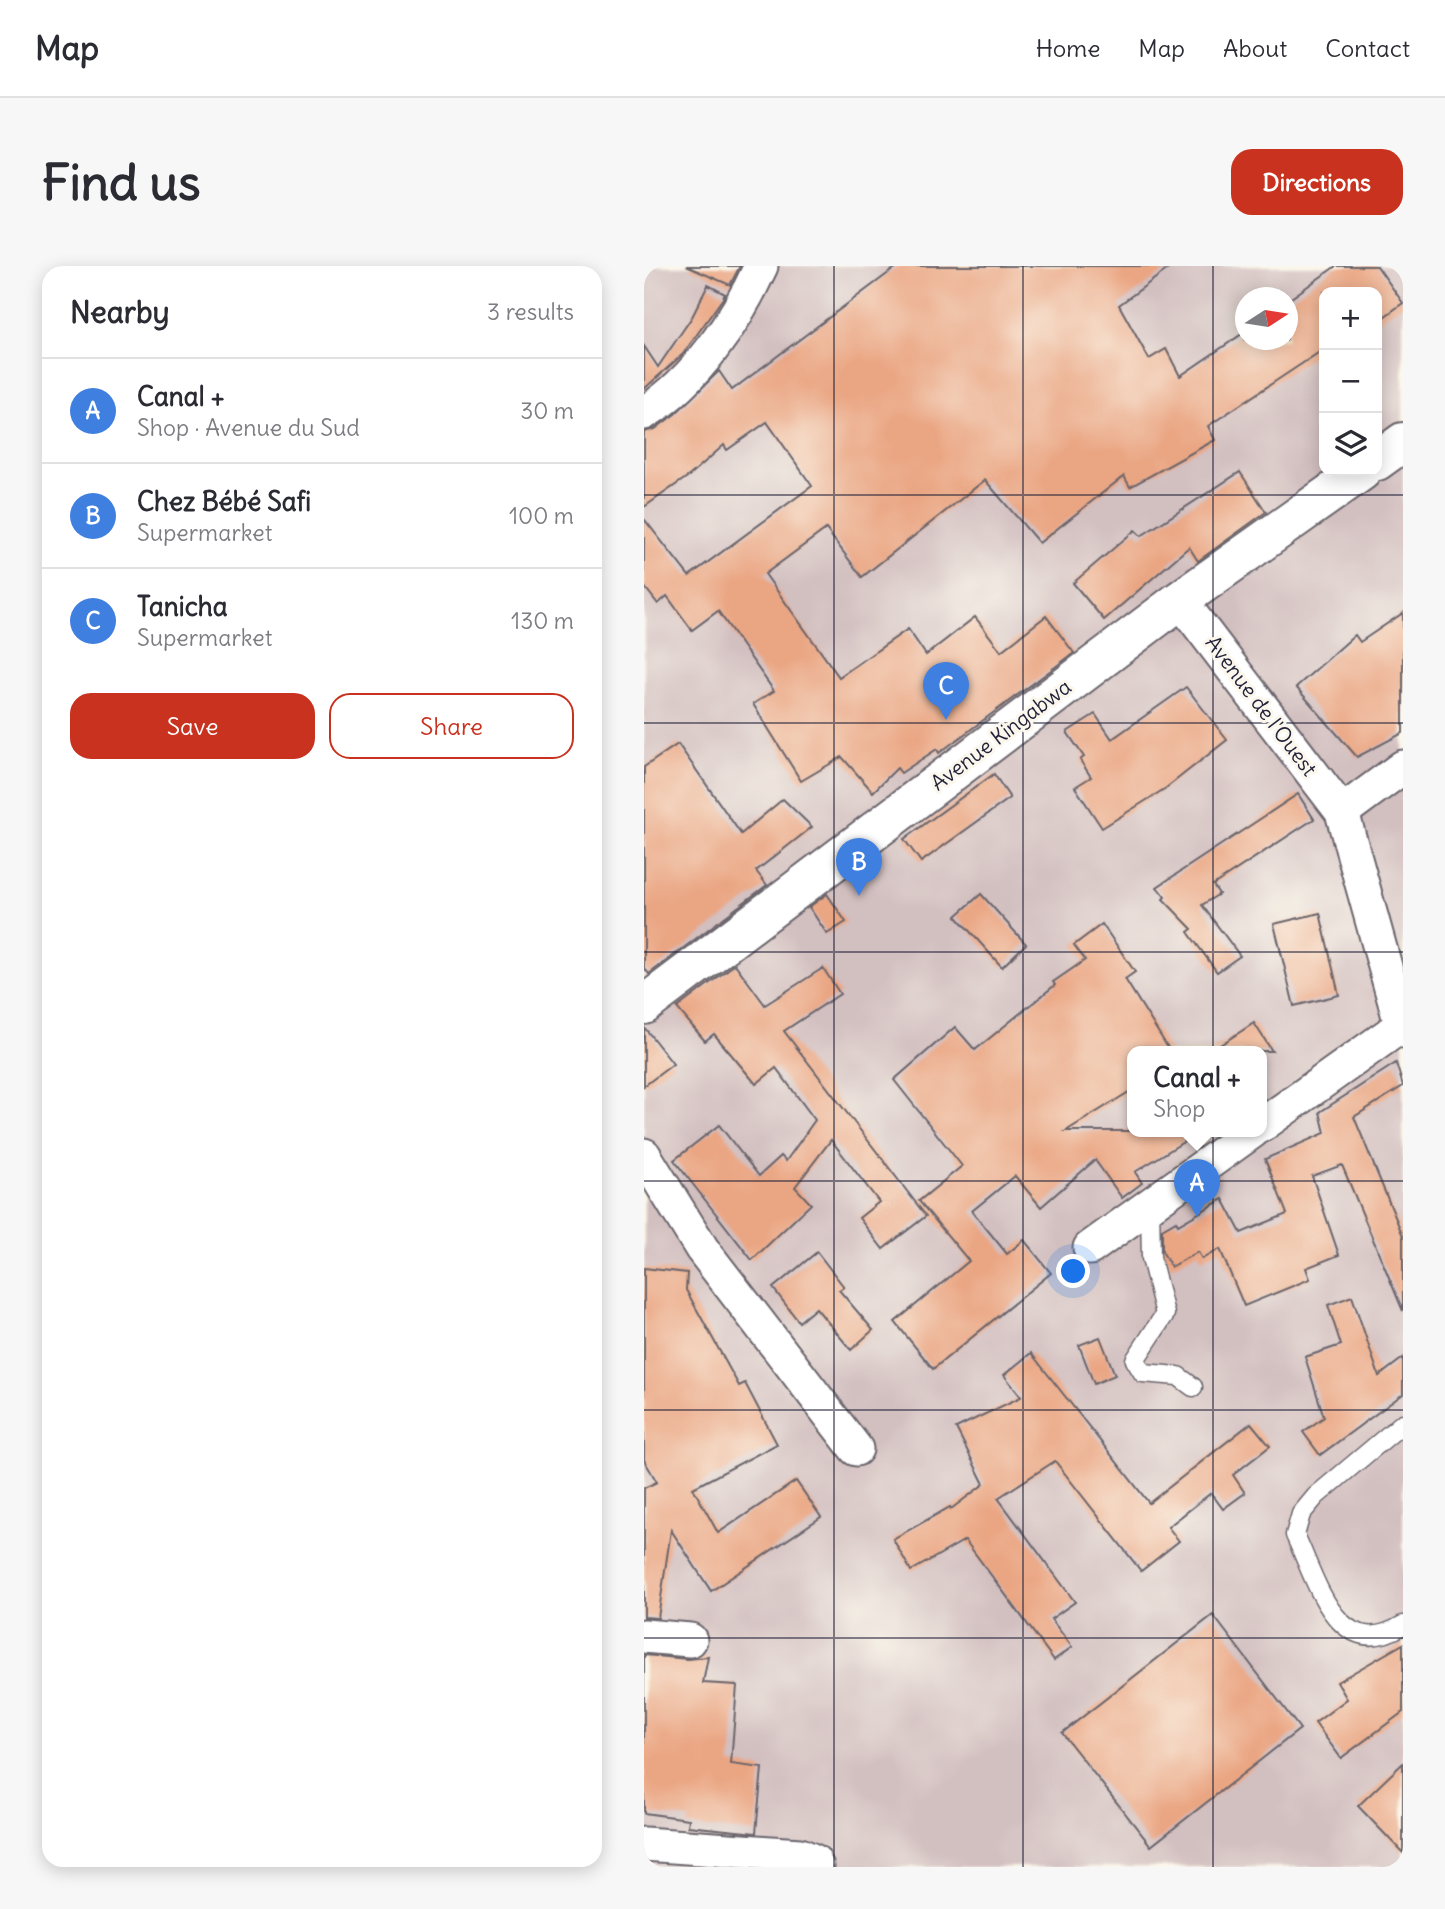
<!DOCTYPE html>
<html lang="en">
<head>
<meta charset="utf-8">
<style>
	:root { --surface:#fff; --page:#f7f7f7; --text:#2b2b33; --muted:#7c7c81; --line:#e1e1e2; --accent:#c8321e }
	body { margin:0; font-family:Delius,sans-serif; background:var(--page); color:var(--text) }
	.controls { position:absolute; right:21px; top:21px; display:grid; overflow:hidden; border-radius:14px; box-shadow:0 4px 18px #0003 }
	.controls button { width:63px; height:63px; display:grid; place-items:center; padding:0; border:0; border-bottom:2px solid var(--line); background:var(--surface); color:var(--text); font:35px sans-serif }
	.compass { position:absolute; left:591px; top:21px; width:63px; height:63px; border-radius:50%; background:var(--surface); box-shadow:0 4px 18px #0003; rotate:78deg }
	.you { position:absolute; left:430px; top:1006px; width:24px; height:24px; margin:-18px; border:5px solid #fff; border-radius:50%; background:#1a73e8; box-shadow:0 0 0 10px #1a73e833 }
	.badge { display:grid; place-items:center; width:46px; height:46px; border-radius:50%; background:var(--accent); color:#fff; font-size:23px; font-weight:700 }
	.pin { position:absolute; translate:-50% -58px; filter:drop-shadow(0 2px 4px #0008) }
	.pin::after { content:''; position:absolute; top:37px; width:24px; height:21px; background:inherit; clip-path:polygon(0 0,100% 0,50% 100%) }
	.popup { position:absolute; left:483px; top:780px; width:140px; height:91px; box-sizing:border-box; display:grid; place-content:center; border-radius:14px; background:var(--surface); filter:drop-shadow(0 2px 5px #0005); font-size:23px; white-space:nowrap; color:var(--muted) }
	.popup b { font-size:26px; color:var(--text) }
	.popup::after { content:''; position:absolute; left:50%; top:100%; margin-left:-14px; border:14px solid transparent; border-top-color:var(--surface) }
	.list { margin:0; padding:0; list-style:none }
	h2 { display:flex; justify-content:space-between; align-items:center; height:91px; margin:0; padding:0 28px; font-size:30px }
	h2 small { font-size:23px; font-weight:400; color:var(--muted) }
	.list li { display:grid; grid-template-columns:46px 1fr auto; gap:21px; align-items:center; box-sizing:border-box; height:105px; padding:0 28px; border-top:2px solid var(--line) }
	.list b { display:block; font-size:26px; white-space:nowrap }
	.list p { margin:0; font-size:23px; white-space:nowrap; color:var(--muted) }
	.list em { font-size:23px; font-style:normal; color:var(--muted) }
	.actions { display:flex; gap:14px; padding:21px 28px }
	.actions a { flex:1; padding:16px 0; border:2px solid var(--accent); border-radius:21px; text-align:center; font-size:24px; color:var(--accent) }
	.actions .main { background:var(--accent); color:#fff }
	.icon { flex:none; width:38px; height:38px; fill:none; stroke:currentColor; stroke-width:2; stroke-linecap:round; stroke-linejoin:round }
	.map { position:relative; flex:none; width:759px; height:1601px; overflow:hidden; border-radius:21px }
	header { display:flex; align-items:center; gap:42px; box-sizing:border-box; height:98px; padding:0 35px; background:var(--surface); border-bottom:2px solid var(--line) }
	header strong { font-size:33px }
	nav { display:flex; gap:38px; margin-inline-start:auto; font-size:24px }
	.intro { display:flex; align-items:center; justify-content:space-between; box-sizing:border-box; height:168px; padding:0 42px }
	h1 { margin:0; font-size:49px }
	.button { padding:18px 32px; border-radius:21px; background:var(--accent); color:#fff; font-size:24px; font-weight:700 }
	main { display:flex; gap:42px; padding:0 42px }
	aside { flex:1; background:var(--surface); border-radius:21px; box-shadow:0 4px 18px #0003 }
	.map>svg:first-child { display:block }
	.industrial { fill:#d2bfc0; fill-rule:evenodd }
	.building { fill:#eaa683 }
	.lines { fill:none; stroke-linecap:round; stroke-linejoin:round }
	.lane-casing { stroke:#6b656c; stroke-width:21 }
	.street-casing { stroke:#6b656c; stroke-width:37 }
	.secondary-casing { stroke:#6b656c; stroke-width:42 }
	.lane { stroke:#fff; stroke-width:18 }
	.street { stroke:#fff; stroke-width:33 }
	.secondary { stroke:#fff; stroke-width:38 }
	.grid { fill:none; stroke:#22223b; stroke-width:2; stroke-opacity:0.55 }
	.labels { text-anchor:middle; stroke-width:6; stroke-linejoin:round; paint-order:stroke }
	.street-label { font-size:21px; fill:#22223b; stroke:#fbf7ec }
</style>
</head>
<body>
<header>
<strong>Map</strong>
<nav><a>Home</a><a>Map</a><a>About</a><a>Contact</a></nav>
</header>
<div class="intro"><h1>Find us</h1><a class="button">Directions</a></div>
<main>
<aside>
<h2>Nearby<small>3 results</small></h2>
<ul class="list">
<li><span class="badge" style="background:#3f7fe0">A</span><div><b>Canal +</b><p>Shop · Avenue du Sud</p></div><em>30 m</em></li>
<li><span class="badge" style="background:#3f7fe0">B</span><div><b>Chez Bébé Safi</b><p>Supermarket</p></div><em>100 m</em></li>
<li><span class="badge" style="background:#3f7fe0">C</span><div><b>Tanicha</b><p>Supermarket</p></div><em>130 m</em></li>
</ul>
<div class="actions"><a class="main">Save</a><a>Share</a></div>
</aside>
<div class="map">
<svg width="759" height="1601" viewBox="0 0 759 1601">
	<rect width="100%" height="100%" fill="#fbf7ec"/>
	<filter id="ink" filterUnits="userSpaceOnUse"><feTurbulence type="fractalNoise" baseFrequency=".0143" numOctaves="2"/><feDisplacementMap in="SourceGraphic" scale="14" xChannelSelector="R" yChannelSelector="G"/><feConvolveMatrix kernelMatrix="1 2 1 2 8 2 1 2 1" color-interpolation-filters="sRGB"/></filter>
	<filter id="wash" filterUnits="userSpaceOnUse"><feTurbulence type="fractalNoise" baseFrequency=".00686" numOctaves="4" result="noise"/><feDisplacementMap in="SourceGraphic" scale="28" xChannelSelector="R" yChannelSelector="G"/><feGaussianBlur stdDeviation="1.57" result="paint"/><feColorMatrix in="noise" values="0 0 0 0 0 0 0 0 0 0 0 0 0 0 0 0 0 1.4 0 .05"/><feComposite in="paint" operator="in"/></filter>
	<g filter="url(#wash)">
		<rect width="100%" height="100%" fill="#f3e2c6"/>
		<path class="industrial" d="M 0,0 L 759,0 L 759,1601 L 0,1601 ZM 680,26 L 733,26 L 733,205 L 680,205 ZM 601,32 L 643,32 L 643,74 L 601,74 ZM 488,785 L 618,785 L 618,865 L 488,865 Z"/>
		<g id="blocks">
			<g class="building">
				<path d="M 42,0 L 96,0 L 86,19 Z"/>
				<path d="M 254,0 L 528,0 L 475,39 L 505,93 L 522,83 L 536,110 L 601,66 L 601,74 L 643,74 L 643,35 L 692,0 L 733,0 L 759,37 L 733,56 L 733,26 L 680,26 L 680,83 L 564,160 L 571,174 L 486,221 L 480,210 L 395,277 L 341,214 L 218,311 L 182,263 L 121,308 L 195,411 L 264,363 L 282,389 L 331,351 L 357,385 L 402,350 L 430,387 L 295,487 L 293,483 L 257,507 L 253,502 L 229,526 L 198,491 L 157,515 L 109,438 L 130,425 L 74,345 L 48,364 L 23,330 L 14,338 L 0,320 L 0,253 L 45,310 L 168,220 L 123,156 L 83,184 L 80,179 L 46,209 L 0,241 L 0,166 L 11,163 L 31,148 L 75,105 L 88,124 Z"/>
				<path d="M 64,19 L 81,28 L 79,32 L 39,88 L 0,123 L 0,80 L 14,101 L 48,51 Z"/>
				<path d="M 596,206 L 622,246 L 554,295 L 545,281 L 460,354 L 429,317 L 491,264 L 497,270 Z"/>
				<path d="M 759,347 L 759,467 L 713,491 L 652,421 L 711,369 L 716,376 Z"/>
				<path d="M 542,421 L 583,474 L 522,522 L 458,562 L 431,521 L 447,511 L 436,494 L 440,491 L 423,466 L 451,448 L 468,473 Z"/>
				<path d="M 34,478 L 97,568 L 139,533 L 168,561 L 112,605 L 123,619 L 5,708 L 0,702 L 0,501 Z"/>
				<path d="M 350,508 L 366,532 L 277,596 L 260,573 Z"/>
				<path d="M 654,528 L 670,553 L 569,619 L 575,628 L 558,639 L 596,690 L 573,706 L 544,666 L 548,663 L 519,633 L 521,631 L 513,621 Z"/>
				<path d="M 183,628 L 202,656 L 183,668 L 165,641 Z"/>
				<path d="M 337,628 L 382,678 L 358,701 L 312,650 Z"/>
				<path d="M 676,647 L 695,729 L 650,740 L 630,658 Z"/>
				<path d="M 458,658 L 491,706 L 481,713 L 526,785 L 488,785 L 488,824 L 422,865 L 557,865 L 491,906 L 498,917 L 478,932 L 451,894 L 397,941 L 371,910 L 328,945 L 363,988 L 380,974 L 407,1007 L 289,1103 L 251,1056 L 325,995 L 275,935 L 318,900 L 250,814 L 311,761 L 331,784 L 411,719 L 409,716 L 441,694 L 430,679 Z"/>
				<path d="M 91,698 L 121,739 L 179,702 L 196,728 L 140,765 L 282,950 L 239,983 L 215,952 L 235,936 L 187,874 L 151,921 L 167,938 L 108,994 L 30,894 L 75,859 L 115,910 L 137,890 L 142,895 L 171,854 L 132,802 L 112,818 L 70,768 L 61,775 L 33,742 Z"/>
				<path d="M 610,757 L 628,785 L 567,785 Z"/>
				<path d="M 0,761 L 29,798 L 0,820 Z"/>
				<path d="M 752,797 L 759,820 L 710,851 L 759,970 L 759,1045 L 698,899 L 668,910 L 695,989 L 662,1002 L 666,1013 L 600,1040 L 576,983 L 558,993 L 554,986 L 527,1001 L 518,985 L 518,963 L 532,955 L 534,959 L 579,933 L 597,967 L 643,948 L 621,893 L 681,867 L 676,846 Z"/>
				<path d="M 173,986 L 200,1021 L 195,1024 L 229,1064 L 207,1084 L 172,1042 L 155,1056 L 129,1022 Z"/>
				<path d="M 0,1002 L 43,1007 L 42,1024 L 95,1120 L 101,1117 L 133,1178 L 49,1222 L 74,1267 L 152,1215 L 177,1251 L 67,1325 L 27,1264 L 14,1352 L 0,1351 L 0,1222 L 13,1216 L 0,1194 Z"/>
				<path d="M 708,1030 L 735,1110 L 759,1092 L 759,1128 L 676,1189 L 659,1166 L 680,1151 L 661,1091 L 697,1079 L 684,1039 Z"/>
				<path d="M 456,1071 L 471,1109 L 450,1118 L 435,1079 Z"/>
				<path d="M 387,1087 L 505,1237 L 607,1157 L 626,1180 L 589,1209 L 601,1227 L 579,1243 L 567,1227 L 524,1261 L 535,1275 L 497,1305 L 411,1195 L 354,1232 L 431,1336 L 407,1353 L 428,1381 L 410,1394 L 321,1274 L 267,1305 L 249,1273 L 306,1241 L 307,1243 L 340,1218 L 312,1162 L 377,1131 L 360,1109 Z"/>
				<path d="M 569,1349 L 656,1463 L 507,1580 L 418,1467 Z"/>
				<path d="M 759,1378 L 759,1446 L 697,1492 L 671,1457 L 703,1433 L 693,1416 Z"/>
				<path d="M 0,1389 L 44,1393 L 64,1391 L 59,1417 L 93,1419 L 87,1498 L 118,1502 L 112,1567 L 44,1560 L 45,1553 L 0,1547 Z"/>
				<path d="M 759,1497 L 759,1587 L 714,1540 Z"/>
			</g>
		</g>
	</g>
	<g filter="url(#ink)">
		<use href="#blocks" fill-opacity="0" stroke="#6b656c" stroke-width="2"/>
		<g class="lines">
			<defs>
				<g id="lane">
					<path d="M 506,939 L 507,992 L 521,1048 L 491,1094 L 499,1107 L 534,1110 L 549,1121"/>
					<path d="M 759,1157 L 672,1230 L 657,1248 L 651,1269 C 673,1315 693,1399 759,1359"/>
				</g>
				<g id="street">
					<path d="M 0,147 C 52,115 92,55 117,0"/>
					<path d="M 536,334 L 698,546 L 759,765"/>
					<path d="M 698,546 L 759,501"/>
					<path d="M 618,859 L 757,760"/>
					<path d="M 0,889 L 58,983 L 212,1183"/>
					<path d="M 446,982 L 609,865"/>
					<path d="M 0,1370 L 46,1374"/>
					<path d="M 0,1578 L 156,1589 L 170,1595 L 173,1601"/>
				</g>
				<g id="secondary">
					<path d="M 733,195 L 759,176"/>
					<path d="M 0,739 L 536,334 L 718,205"/>
				</g>
			</defs>
			<use href="#lane" class="lane-casing"/>
			<use href="#street" class="street-casing"/>
			<use href="#secondary" class="secondary-casing"/>
			<use href="#lane" class="lane"/>
			<use href="#street" class="street"/>
			<use href="#secondary" class="secondary"/>
		</g>
	</g>
	<path class="grid" d="M 190,0 L 190,1601M 379,0 L 379,1601M 569,0 L 569,1601M 0,229 L 759,229M 0,457 L 759,457M 0,686 L 759,686M 0,915 L 759,915M 0,1144 L 759,1144M 0,1372 L 759,1372"/>
	<g class="labels">
		<g class="street-label">
			<text transform="translate(617 440) rotate(53)" y="7">Avenue de l'Ouest</text>
			<text transform="translate(357 469) rotate(-37)" y="7">Avenue Kingabwa</text>
		</g>
	</g>
</svg>
<div class="controls">
<button>+</button>
<button>−</button>
<button><svg class="icon" aria-label="layers" viewBox="0 0 24 24"><path d="M12 4l9 5-9 5-9-5zM3 14l9 5 9-5"/></svg></button>
</div>
<svg class="compass" viewBox="-18 -18 36 36"><path d="M0-13l5 13h-10z" fill="#e53935"/><path d="M0 13l5-13h-10z" fill="#7c7c81"/></svg>
<div class="you"></div>
<div class="pin badge" style="left:553px;top:951px;background:#3f7fe0">A</div>
<div class="popup"><b>Canal +</b>Shop</div>
<div class="pin badge" style="left:215px;top:630px;background:#3f7fe0">B</div>
<div class="pin badge" style="left:302px;top:454px;background:#3f7fe0">C</div>
</div>
</main>
</body>
</html>
